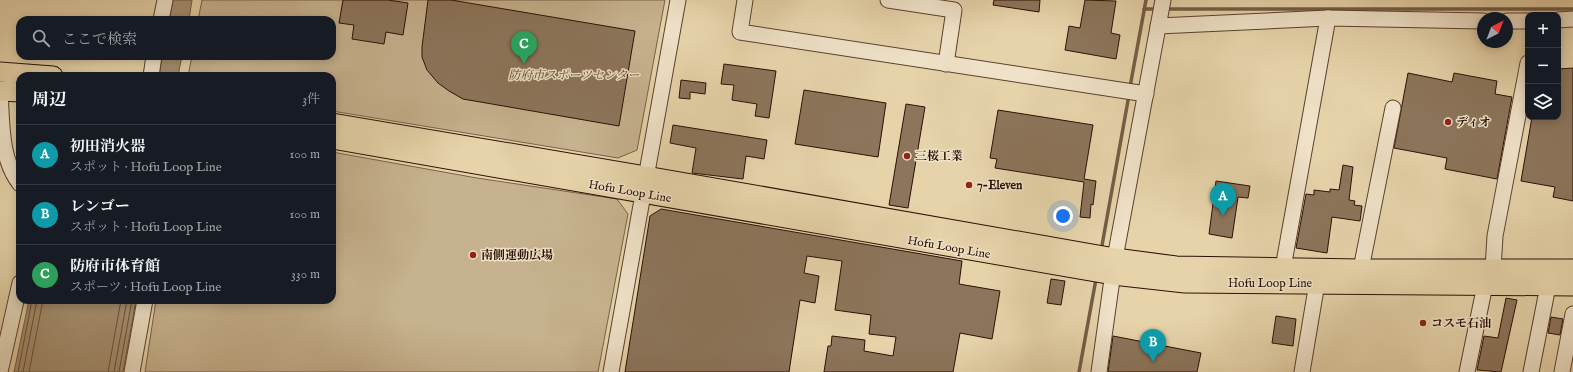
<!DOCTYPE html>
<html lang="ja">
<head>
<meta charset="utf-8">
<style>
	:root { --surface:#171b24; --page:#20242c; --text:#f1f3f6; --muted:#9ea1a6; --line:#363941; --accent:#7c3aed }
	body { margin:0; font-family:"IM FELL English","Noto Serif JP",serif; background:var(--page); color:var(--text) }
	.controls { position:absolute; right:12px; top:12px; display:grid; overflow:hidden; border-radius:8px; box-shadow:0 2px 10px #0003 }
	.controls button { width:36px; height:36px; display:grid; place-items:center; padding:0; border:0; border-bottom:1px solid var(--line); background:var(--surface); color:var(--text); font:20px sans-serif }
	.compass { position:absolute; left:1477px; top:12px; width:36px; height:36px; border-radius:50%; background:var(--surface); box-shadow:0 2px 10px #0003; rotate:42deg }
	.you { position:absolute; left:1063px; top:216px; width:14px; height:14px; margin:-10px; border:3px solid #fff; border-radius:50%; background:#1a73e8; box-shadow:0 0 0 6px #1a73e833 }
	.badge { display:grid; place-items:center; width:26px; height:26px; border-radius:50%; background:var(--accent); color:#fff; font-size:13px; font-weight:700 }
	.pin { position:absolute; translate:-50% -33px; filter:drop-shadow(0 1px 2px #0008) }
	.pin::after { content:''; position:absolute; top:21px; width:14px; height:12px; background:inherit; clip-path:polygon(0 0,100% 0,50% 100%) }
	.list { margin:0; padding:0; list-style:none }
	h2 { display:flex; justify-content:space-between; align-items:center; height:52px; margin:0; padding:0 16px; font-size:17px }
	h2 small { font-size:13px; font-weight:400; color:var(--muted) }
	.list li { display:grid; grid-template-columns:26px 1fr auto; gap:12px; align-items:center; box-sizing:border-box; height:60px; padding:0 16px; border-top:1px solid var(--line) }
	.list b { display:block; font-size:15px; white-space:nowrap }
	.list p { margin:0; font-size:13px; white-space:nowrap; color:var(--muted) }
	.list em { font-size:13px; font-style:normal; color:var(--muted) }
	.icon { flex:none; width:22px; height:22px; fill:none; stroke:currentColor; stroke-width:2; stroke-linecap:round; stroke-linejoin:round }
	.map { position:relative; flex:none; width:1573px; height:372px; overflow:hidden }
	.search { position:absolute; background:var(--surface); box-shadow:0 2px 10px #0003; left:16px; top:16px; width:320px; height:44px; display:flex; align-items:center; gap:10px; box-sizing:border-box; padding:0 14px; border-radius:12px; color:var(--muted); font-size:15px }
	.panel { position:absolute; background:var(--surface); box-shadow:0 2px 10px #0003; left:16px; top:72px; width:320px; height:232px; border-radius:12px }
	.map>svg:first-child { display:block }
	.green { fill:#c6b28e; stroke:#78614a }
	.water { fill:#a69172; stroke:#755d46 }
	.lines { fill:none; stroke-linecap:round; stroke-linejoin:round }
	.shore { stroke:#68503c; stroke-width:1 }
	.stream { stroke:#755d46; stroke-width:3.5 }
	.building { fill:#8c755b; stroke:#2b1005 }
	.minor-casing { stroke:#5a412e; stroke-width:17 }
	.major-casing { stroke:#2b1005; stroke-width:21 }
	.minor { stroke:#efe2c8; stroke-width:15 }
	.major { stroke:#e6d3aa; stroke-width:19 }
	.poi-dot { fill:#8f2418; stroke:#efe2c8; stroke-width:1.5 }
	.labels { text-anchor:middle; stroke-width:3; stroke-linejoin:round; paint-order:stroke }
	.park-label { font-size:12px; font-style:italic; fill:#614935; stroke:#efe2c8 }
	.poi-label { font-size:12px; font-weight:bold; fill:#2b1005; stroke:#efe2c8; text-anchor:start }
	.street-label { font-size:12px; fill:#2b1005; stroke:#efe2c8 }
</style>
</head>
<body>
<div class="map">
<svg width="1573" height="372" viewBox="0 0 1573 372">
	<rect width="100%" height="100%" fill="#e6d3aa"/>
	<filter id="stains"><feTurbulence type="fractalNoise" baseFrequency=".005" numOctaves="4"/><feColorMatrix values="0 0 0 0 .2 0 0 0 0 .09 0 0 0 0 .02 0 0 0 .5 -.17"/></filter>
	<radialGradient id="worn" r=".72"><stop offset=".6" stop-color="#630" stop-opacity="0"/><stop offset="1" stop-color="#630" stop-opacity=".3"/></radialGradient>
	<g class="green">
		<path d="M 202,0 L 665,0 L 637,150 L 618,158 L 332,111 L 332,76 L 188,76 L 192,56 L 332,56 L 332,20 L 198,20 Z"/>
		<path d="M 332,152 L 477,178 L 617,199 L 628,214 L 598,372 L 145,372 L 156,300 L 332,300 Z"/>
	</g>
	<g class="water">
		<path d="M 173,0 L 192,0 L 189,20 L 169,20 Z"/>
		<path d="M 162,56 L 182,56 L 178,76 L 159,76 Z"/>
		<path d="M 29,300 L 136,300 L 123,372 L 14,372 Z"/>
	</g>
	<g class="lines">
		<g class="shore">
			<path d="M 18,372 L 32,300"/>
			<path d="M 23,372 L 37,300"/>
			<path d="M 29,372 L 43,300"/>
			<path d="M 108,372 L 121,300"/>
			<path d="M 114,372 L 127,300"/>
			<path d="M 119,372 L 132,300"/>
		</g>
		<g class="stream">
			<path d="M 1144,9 L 1157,9"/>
			<path d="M 1165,9 L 1573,9"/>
			<path d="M 1130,87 L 1146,0"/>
			<path d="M 1101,251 L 1129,95"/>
			<path d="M 1079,372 L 1096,279"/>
		</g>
	</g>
	<g class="building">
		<path d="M 343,0 L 388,0 L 408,3 L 403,35 L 386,32 L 384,44 L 352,39 L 354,25 L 339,23 Z"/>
		<path d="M 428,0 L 451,0 L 635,31 L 619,126 L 463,99 L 449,91 L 438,83 L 427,70 L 422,57 L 422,47 Z"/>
		<path d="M 994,0 L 1040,0 L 1039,12 L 993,5 Z"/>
		<path d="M 1085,0 L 1116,1 L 1111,33 L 1120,35 L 1116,59 L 1065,50 L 1069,26 L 1080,28 Z"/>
		<path d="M 724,64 L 776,71 L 769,118 L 755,116 L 757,104 L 732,100 L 734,85 L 721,84 Z"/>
		<path d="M 1573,68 L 1573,201 L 1553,197 L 1555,187 L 1521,181 L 1532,117 L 1558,117 L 1558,69 Z"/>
		<path d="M 1408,73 L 1452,82 L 1454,73 L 1497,81 L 1495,94 L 1512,97 L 1497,179 L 1445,169 L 1447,158 L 1394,148 Z"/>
		<path d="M 681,80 L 706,83 L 705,94 L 690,92 L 690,99 L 679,98 Z"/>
		<path d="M 804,90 L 886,103 L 878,157 L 795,144 Z"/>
		<path d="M 906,104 L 925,107 L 908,208 L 889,205 Z"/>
		<path d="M 998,110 L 1093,125 L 1084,179 L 1096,181 L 1093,205 L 1091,204 L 1090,218 L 1080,217 L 1084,182 L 995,168 L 997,159 L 990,158 Z"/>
		<path d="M 673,125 L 767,140 L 764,159 L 746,156 L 743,179 L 692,173 L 696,148 L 670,143 Z"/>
		<path d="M 1343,165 L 1353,167 L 1349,200 L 1355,201 L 1354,205 L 1362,206 L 1360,221 L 1332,217 L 1327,253 L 1296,248 L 1306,194 L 1314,195 L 1314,190 L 1330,192 L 1330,189 L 1339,190 Z"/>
		<path d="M 1216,181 L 1250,186 L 1248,198 L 1238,197 L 1232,238 L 1209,234 Z"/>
		<path d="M 661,209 L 962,261 L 959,284 L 1000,291 L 992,339 L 960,333 L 953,372 L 824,372 L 828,346 L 831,346 L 832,336 L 865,340 L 864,351 L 893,356 L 896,337 L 869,334 L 871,315 L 835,310 L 842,261 L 807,256 L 804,273 L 819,276 L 815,303 L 800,300 L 789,372 L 625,372 L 650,216 Z"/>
		<path d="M 1051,279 L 1065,281 L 1061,305 L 1047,303 Z"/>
		<path d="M 1506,298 L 1517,300 L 1501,372 L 1477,370 L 1484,336 L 1498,338 Z"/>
		<path d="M 1276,316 L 1296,319 L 1293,346 L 1272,343 Z"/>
		<path d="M 1551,317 L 1563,319 L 1560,335 L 1548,333 Z"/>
		<path d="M 1113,336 L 1201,353 L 1197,372 L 1108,372 Z"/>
	</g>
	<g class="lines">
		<defs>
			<g id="minor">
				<path d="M 745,0 L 740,32 L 1146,94"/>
				<path d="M 888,0 L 954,10 L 946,64"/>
				<path d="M 161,20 L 165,0"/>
				<path d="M 1558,20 L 1573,19"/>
				<path d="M 1507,21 L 1528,21"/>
				<path d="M 1158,26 L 1328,18 L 1483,21"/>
				<path d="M 151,76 L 154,56"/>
				<path d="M 0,90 C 2,122 0,159 20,184"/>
				<path d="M 1283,268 L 1328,18"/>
				<path d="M 1361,269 L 1393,108"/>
				<path d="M 1493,269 L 1495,236 L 1528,63"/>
				<path d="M 0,372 L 20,283"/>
				<path d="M 132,372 L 145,300"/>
				<path d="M 611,372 L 678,0"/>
				<path d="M 1099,372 L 1115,258 L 1163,0"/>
				<path d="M 1302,372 L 1317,283"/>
				<path d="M 1467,372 L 1485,285"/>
				<path d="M 1531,372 L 1548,286"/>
				<path d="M 1562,372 L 1573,314"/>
			</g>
			<g id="major">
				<path d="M 0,72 L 53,76"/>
				<path d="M 0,91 L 20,92"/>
				<path d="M 332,123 L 646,176 L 1115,258 L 1176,266 L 1361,269 L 1573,269"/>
				<path d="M 332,139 L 1113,275 L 1185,283 L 1573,286"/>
			</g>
		</defs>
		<use href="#minor" class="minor-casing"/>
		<use href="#major" class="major-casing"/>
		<use href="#minor" class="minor"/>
		<use href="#major" class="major"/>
	</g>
	<g class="poi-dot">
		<circle cx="1448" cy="122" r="4"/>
		<circle cx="907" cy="156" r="4"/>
		<circle cx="969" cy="185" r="4"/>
		<circle cx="473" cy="255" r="4"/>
		<circle cx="1423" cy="323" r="4"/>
	</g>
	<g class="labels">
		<g class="park-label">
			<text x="574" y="79">防府市スポーツセンター</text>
		</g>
		<g class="poi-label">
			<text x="1456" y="126">ディオ</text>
			<text x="915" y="160">三桜工業</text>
			<text x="977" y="189">7-Eleven</text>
			<text x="481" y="259">南側運動広場</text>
			<text x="1431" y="327">コスモ石油</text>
		</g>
		<g class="street-label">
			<text transform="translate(630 191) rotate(10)" y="4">Hofu Loop Line</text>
			<text transform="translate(949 247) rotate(10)" y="4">Hofu Loop Line</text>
			<text x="1270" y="287">Hofu Loop Line</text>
		</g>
	</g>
	<rect width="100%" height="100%" filter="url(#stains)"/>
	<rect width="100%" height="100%" fill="url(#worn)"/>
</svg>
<div class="controls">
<button>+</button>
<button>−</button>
<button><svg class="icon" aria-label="layers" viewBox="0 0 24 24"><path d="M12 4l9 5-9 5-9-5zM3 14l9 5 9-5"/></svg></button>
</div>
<svg class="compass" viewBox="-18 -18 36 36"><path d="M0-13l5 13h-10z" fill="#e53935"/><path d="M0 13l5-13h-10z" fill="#9ea1a6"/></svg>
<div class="you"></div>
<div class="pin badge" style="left:1223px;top:216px;background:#0f9aa8">A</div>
<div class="pin badge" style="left:1153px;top:362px;background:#0f9aa8">B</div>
<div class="pin badge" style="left:524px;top:64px;background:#2e9e5b">C</div>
<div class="search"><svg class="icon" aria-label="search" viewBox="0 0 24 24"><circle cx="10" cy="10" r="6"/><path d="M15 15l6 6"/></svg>ここで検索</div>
<section class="panel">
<h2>周辺<small>3件</small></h2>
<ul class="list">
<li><span class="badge" style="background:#0f9aa8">A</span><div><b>初田消火器</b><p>スポット · Hofu Loop Line</p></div><em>100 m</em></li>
<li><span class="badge" style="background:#0f9aa8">B</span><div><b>レンゴー</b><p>スポット · Hofu Loop Line</p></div><em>100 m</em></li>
<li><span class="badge" style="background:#2e9e5b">C</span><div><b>防府市体育館</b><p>スポーツ · Hofu Loop Line</p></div><em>330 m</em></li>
</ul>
</section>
</div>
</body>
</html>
